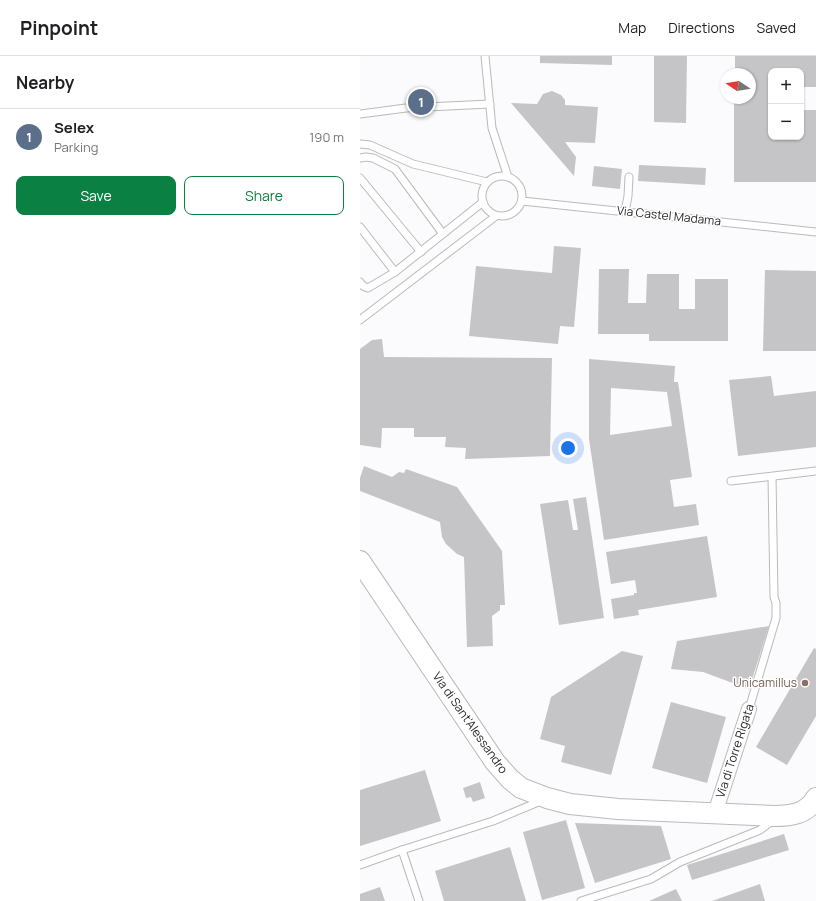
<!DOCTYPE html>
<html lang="en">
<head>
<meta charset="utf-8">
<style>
	:root { --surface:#fff; --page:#f2f2f2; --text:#202124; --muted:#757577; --line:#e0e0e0; --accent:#0b8043 }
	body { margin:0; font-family:Manrope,sans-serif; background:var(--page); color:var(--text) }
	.controls { position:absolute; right:12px; top:12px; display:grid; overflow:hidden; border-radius:8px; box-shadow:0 1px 3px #0004 }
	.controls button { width:36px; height:36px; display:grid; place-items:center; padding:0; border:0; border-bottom:1px solid var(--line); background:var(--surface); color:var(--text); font:20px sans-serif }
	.compass { position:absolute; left:360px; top:12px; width:36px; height:36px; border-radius:50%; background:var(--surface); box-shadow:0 1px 3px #0004; rotate:282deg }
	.you { position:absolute; left:208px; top:392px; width:14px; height:14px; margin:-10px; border:3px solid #fff; border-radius:50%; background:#1a73e8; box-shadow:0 0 0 6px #1a73e833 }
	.badge { display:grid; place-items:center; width:26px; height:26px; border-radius:50%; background:var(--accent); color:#fff; font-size:13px; font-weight:700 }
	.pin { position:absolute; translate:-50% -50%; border:2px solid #fff; box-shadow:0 1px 4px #0006 }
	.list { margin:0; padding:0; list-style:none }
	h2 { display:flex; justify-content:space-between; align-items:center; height:52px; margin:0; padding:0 16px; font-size:17px }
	h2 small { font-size:13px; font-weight:400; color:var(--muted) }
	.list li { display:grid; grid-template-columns:26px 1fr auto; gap:12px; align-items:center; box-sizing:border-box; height:56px; padding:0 16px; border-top:1px solid var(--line) }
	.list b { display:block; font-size:15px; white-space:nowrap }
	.list p { margin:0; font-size:13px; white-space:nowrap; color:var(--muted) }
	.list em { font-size:13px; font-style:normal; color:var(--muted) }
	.actions { display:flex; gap:8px; padding:12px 16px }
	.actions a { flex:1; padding:9px 0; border:1px solid var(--accent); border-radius:8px; text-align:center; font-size:14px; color:var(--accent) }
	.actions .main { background:var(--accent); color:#fff }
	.map { position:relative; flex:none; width:456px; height:845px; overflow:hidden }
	header { display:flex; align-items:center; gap:24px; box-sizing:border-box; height:56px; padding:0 20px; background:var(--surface); border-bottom:1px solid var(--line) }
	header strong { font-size:19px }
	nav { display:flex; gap:22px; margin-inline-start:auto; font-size:14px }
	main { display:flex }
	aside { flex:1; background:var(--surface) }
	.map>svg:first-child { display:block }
	.building { fill:#c5c5c7; fill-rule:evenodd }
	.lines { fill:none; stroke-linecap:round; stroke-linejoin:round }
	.lane-casing { stroke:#bababc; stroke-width:9 }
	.street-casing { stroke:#bababc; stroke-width:16 }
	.secondary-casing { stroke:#bababc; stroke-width:22 }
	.lane { stroke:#fff; stroke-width:7 }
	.street { stroke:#fff; stroke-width:14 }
	.secondary { stroke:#fff; stroke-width:20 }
	.education-dot { fill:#8d6e63; stroke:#fff; stroke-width:1.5 }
	.labels { text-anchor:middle; stroke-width:3; stroke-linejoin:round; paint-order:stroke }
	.street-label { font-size:12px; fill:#282829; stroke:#fff }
	.education-label { font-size:12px; fill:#785e54; stroke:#fff; text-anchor:end }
</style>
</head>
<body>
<header>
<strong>Pinpoint</strong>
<nav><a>Map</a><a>Directions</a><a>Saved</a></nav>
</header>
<main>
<aside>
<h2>Nearby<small></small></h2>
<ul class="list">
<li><span class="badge" style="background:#5c6f8a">1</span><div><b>Selex</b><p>Parking</p></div><em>190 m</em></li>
</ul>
<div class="actions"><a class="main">Save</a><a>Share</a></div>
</aside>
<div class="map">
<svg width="456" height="845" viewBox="0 0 456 845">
	<rect width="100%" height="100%" fill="#fbfbfd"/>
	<g class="building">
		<path d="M 180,0 L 252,0 L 252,9 L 180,7 Z"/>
		<path d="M 294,0 L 327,0 L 326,67 L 294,66 Z"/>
		<path d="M 375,0 L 456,0 L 456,31 L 441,31 L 441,15 L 411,15 L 411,81 L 441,81 L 441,54 L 456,54 L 456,126 L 374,126 L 374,42 L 390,42 L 390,18 L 375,18 Z"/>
		<path d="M 192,35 L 201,39 L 205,44 L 205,49 L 238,51 L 235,87 L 205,86 L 216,101 L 214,120 L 151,47 L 177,48 L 183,38 Z"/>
		<path d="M 279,109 L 346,112 L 345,129 L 278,125 Z"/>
		<path d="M 234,110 L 262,113 L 260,133 L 232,130 Z"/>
		<path d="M 194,190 L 221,192 L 214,271 L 200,270 L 198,288 L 109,280 L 116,210 L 192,217 Z"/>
		<path d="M 239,213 L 269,213 L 268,247 L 286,247 L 287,218 L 319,218 L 319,253 L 335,253 L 335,223 L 368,223 L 368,285 L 289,285 L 289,278 L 238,278 Z"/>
		<path d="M 405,214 L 456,215 L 456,295 L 403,295 Z"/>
		<path d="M 22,283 L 24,301 L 192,302 L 190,400 L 105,403 L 106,392 L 85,391 L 86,381 L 54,381 L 54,372 L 22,372 L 21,392 L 0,389 L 0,293 L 12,284 Z"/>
		<path d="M 229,303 L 315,310 L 314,326 L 318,326 L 332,421 L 310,424 L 314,451 L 336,448 L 339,469 L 244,484 L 229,383 ZM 251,332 L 307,336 L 312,370 L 250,379 Z"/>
		<path d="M 411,320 L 414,340 L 456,335 L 456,391 L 378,400 L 369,324 Z"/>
		<path d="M 4,410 L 32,421 L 39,416 L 44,417 L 46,413 L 97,431 L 142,495 L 145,549 L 140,549 L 140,554 L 132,560 L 133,590 L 107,591 L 104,501 L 97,498 L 86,488 L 82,481 L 80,466 L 0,435 L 0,422 Z"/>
		<path d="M 226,441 L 244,562 L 199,569 L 180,448 L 208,444 L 213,474 L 218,474 L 213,443 Z"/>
		<path d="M 347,480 L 357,541 L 278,554 L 279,559 L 254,563 L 251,543 L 274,539 L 274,537 L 277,537 L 275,524 L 251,528 L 246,496 Z"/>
		<path d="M 409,570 L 389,633 L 343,616 L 311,613 L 317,585 Z"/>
		<path d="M 454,592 L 456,593 L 456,660 L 427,709 L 396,691 Z"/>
		<path d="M 262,595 L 283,600 L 251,719 L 201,706 L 205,690 L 180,683 L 191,641 Z"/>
		<path d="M 311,646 L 366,661 L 347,727 L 292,712 Z"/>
		<path d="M 65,714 L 81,765 L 0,790 L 0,734 Z"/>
		<path d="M 120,726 L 125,742 L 113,746 L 111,741 L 106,742 L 103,732 Z"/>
		<path d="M 206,764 L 225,832 L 182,844 L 163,776 Z"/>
		<path d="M 215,767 L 301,770 L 311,803 L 235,827 Z"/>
		<path d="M 424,778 L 429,794 L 332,824 L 327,809 Z"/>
		<path d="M 150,791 L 166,845 L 84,845 L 75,815 Z"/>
		<path d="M 400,828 L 405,845 L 352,845 Z"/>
		<path d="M 20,831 L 25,845 L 0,845 L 0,838 Z"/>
		<path d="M 316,833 L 322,845 L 289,845 Z"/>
	</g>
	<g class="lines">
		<defs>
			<g id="lane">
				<path d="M 125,0 L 132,72 L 148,121"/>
				<path d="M 0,58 L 46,52 L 130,48"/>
				<path d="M 0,88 L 10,89 L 53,108 L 127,126"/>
				<path d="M 0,102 L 6,101 L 13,102 L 35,113 L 83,178"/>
				<circle cx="142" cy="140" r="20"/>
				<path d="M 0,122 L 61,196"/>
				<path d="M 162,145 L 456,176"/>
				<path d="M 265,156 L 268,140 L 269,121"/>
				<path d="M 0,171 L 35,216"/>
				<path d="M 0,226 L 3,230 L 8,232 L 35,216 L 123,146"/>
				<path d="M 0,264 L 136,160"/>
				<path d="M 371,425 L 456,415"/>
				<path d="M 389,653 L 416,562 L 416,547 L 414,541 L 412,421"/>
				<path d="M 42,794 L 59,845"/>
				<path d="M 0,809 L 42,794 L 133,765 L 183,744"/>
				<path d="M 221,845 L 291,823 L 320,806 L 400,774 L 408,768 L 412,763"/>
			</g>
			<path id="street" d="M 355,757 L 389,653"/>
			<path id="secondary" d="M 0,505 L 135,706 L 150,723 L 161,732 L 187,742 L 210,748 L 258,753 L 414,760 C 431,760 447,758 456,742"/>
		</defs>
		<use href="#lane" class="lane-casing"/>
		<use href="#street" class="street-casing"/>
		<use href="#secondary" class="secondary-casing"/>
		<use href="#lane" class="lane"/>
		<use href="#street" class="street"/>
		<use href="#secondary" class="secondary"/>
	</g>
	<circle class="education-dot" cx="445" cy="627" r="4"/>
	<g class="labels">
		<g class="street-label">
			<text transform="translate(309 160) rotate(6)" y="4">Via Castel Madama</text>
			<text transform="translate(110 667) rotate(55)" y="4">Via di Sant'Alessandro</text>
			<text transform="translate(375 695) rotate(-72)" y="4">Via di Torre Rigata</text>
		</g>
		<g class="education-label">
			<text x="437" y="631">Unicamillus</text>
		</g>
	</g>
</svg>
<div class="controls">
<button>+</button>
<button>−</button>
</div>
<svg class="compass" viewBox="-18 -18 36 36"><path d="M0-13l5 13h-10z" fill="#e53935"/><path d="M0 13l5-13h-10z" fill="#757577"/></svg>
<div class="you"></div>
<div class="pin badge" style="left:61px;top:46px;background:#5c6f8a">1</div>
</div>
</main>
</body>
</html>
